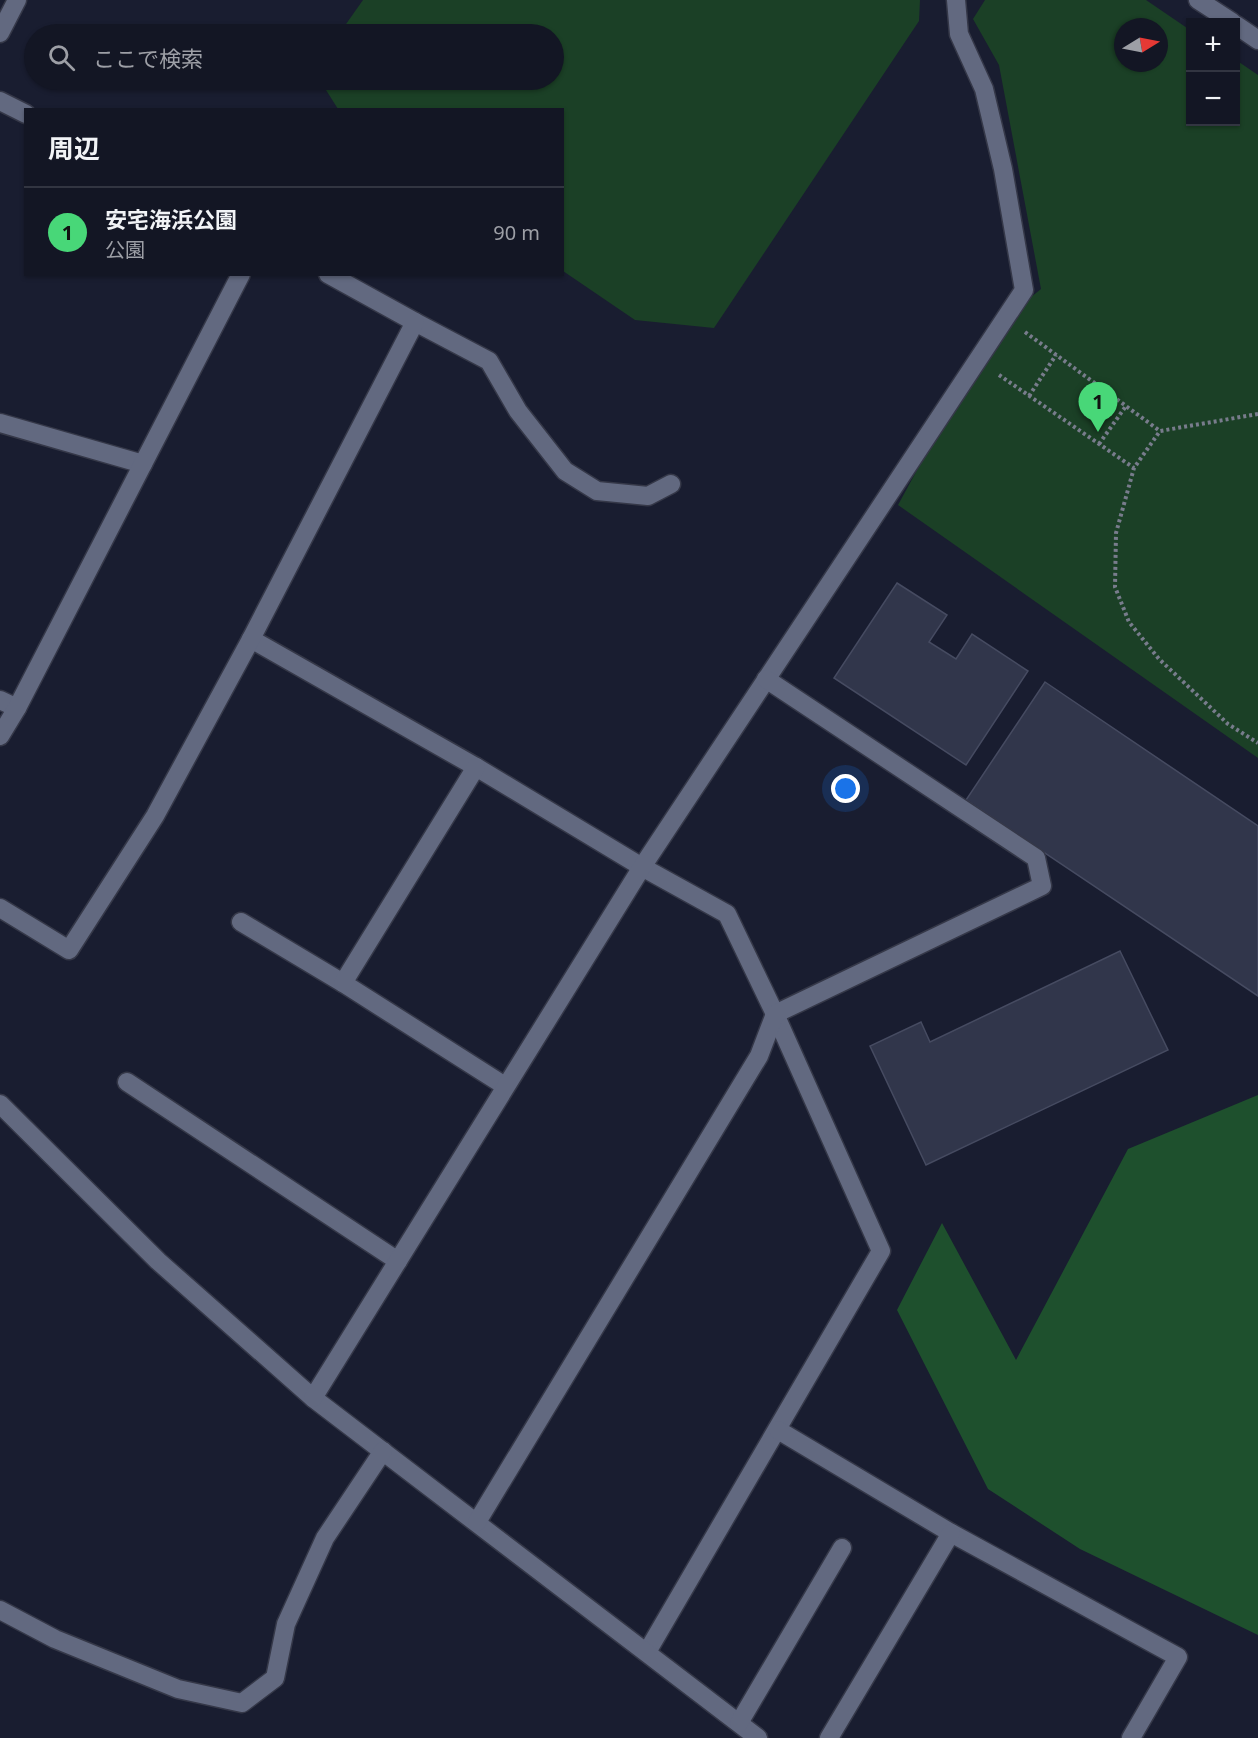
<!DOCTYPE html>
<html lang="ja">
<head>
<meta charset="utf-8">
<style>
	:root { --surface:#131624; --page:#1c1f2c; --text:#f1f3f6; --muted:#9d9fa6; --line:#323541; --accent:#48d778 }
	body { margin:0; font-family:"Noto Sans","Noto Sans JP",sans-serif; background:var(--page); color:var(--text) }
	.controls { position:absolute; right:18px; top:18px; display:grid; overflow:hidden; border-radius:0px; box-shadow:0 2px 4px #0004 }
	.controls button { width:54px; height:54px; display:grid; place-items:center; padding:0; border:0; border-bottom:2px solid var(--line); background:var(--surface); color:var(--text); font:30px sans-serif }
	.compass { position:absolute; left:1114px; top:18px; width:54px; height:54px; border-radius:50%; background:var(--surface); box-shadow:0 2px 4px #0004; rotate:80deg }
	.you { position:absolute; left:846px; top:789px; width:21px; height:21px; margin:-15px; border:4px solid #fff; border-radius:50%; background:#1a73e8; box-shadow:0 0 0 9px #1a73e833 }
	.badge { display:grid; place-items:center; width:39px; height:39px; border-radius:50%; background:var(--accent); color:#111; font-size:20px; font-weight:700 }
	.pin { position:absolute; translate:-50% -50px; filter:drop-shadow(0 2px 3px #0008) }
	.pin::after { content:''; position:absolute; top:32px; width:21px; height:18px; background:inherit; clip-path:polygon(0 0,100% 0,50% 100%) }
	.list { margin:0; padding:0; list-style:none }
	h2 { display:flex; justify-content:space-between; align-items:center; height:78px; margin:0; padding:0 24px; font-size:26px }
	h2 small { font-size:20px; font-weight:400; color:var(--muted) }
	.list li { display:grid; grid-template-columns:39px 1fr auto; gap:18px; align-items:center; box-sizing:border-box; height:90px; padding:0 24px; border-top:2px solid var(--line) }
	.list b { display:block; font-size:22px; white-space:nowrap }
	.list p { margin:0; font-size:20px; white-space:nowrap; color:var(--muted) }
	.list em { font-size:20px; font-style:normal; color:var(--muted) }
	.icon { flex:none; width:33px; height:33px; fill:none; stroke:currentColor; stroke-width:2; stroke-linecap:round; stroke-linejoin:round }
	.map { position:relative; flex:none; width:1258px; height:1738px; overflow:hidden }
	.search { position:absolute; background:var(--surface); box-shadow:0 2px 4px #0004; left:24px; top:24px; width:540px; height:66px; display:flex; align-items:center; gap:15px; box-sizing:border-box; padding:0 21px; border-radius:33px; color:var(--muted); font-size:22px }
	.panel { position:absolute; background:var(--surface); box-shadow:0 2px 4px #0004; left:24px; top:108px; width:540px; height:168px; border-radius:0px }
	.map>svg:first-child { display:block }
	.green { fill:#1b4026; fill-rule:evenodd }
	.forest { fill:#1e502d }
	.building { fill:#31364b; stroke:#464b61; stroke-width:1.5 }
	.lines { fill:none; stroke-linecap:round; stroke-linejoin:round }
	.minor-casing { stroke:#353848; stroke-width:21 }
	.path { stroke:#787c8c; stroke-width:4; stroke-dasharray:3 3; stroke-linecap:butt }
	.minor { stroke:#626980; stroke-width:18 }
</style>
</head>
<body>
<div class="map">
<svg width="1258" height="1738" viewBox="0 0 1258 1738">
	<rect width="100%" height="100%" fill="#191d30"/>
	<g class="green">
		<path d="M 363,0 L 920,0 L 919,21 L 714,328 L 635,320 L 563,271 L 562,110 L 338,109 L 326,90 L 327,80 L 554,80 L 554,34 L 339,34 Z"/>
		<path d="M 985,0 L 1146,0 L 1190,30 L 1190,122 L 1236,122 L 1236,60 L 1258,75 L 1258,758 L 898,505 L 977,360 L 1005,318 L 1041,289 L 999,65 L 973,19 ZM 1123,27 L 1159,27 L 1159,63 L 1123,63 Z"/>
	</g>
	<path class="forest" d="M 1258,1095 L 1258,1635 L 1080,1549 L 988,1489 L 897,1310 L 942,1223 L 1016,1360 L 1128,1149 Z"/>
	<g class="building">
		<path d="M 897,583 L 947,615 L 929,642 L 956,659 L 972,634 L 1028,671 L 966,765 L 834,678 Z"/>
		<path d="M 1045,682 L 1258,826 L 1258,996 L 966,800 Z"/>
		<path d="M 1120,951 L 1168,1050 L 926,1165 L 870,1046 L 921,1022 L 930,1042 Z"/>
	</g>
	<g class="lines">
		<defs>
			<g id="minor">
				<path d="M 1198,0 L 1232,22"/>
				<path d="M 1236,25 L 1258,40"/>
				<path d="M 0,33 L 17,0"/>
				<path d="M 0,101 L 26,114"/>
				<path d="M 415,322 L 489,361 L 518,411 L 565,471 L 597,491 L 648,496 L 671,484"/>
				<path d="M 0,423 L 143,464"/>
				<path d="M 251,639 L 476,767 L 642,867 L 727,914 L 775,1014 L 881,1251 L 647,1652"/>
				<path d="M 0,700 L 17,708"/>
				<path d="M 0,736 L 17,708 L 241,274"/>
				<path d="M 0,908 L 69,950 L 155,816 L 251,639 L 415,322 L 328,274"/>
				<path d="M 241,922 L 343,983 L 505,1086"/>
				<path d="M 343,983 L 476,767"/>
				<path d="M 127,1082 L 398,1261"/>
				<path d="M 0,1104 L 158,1261 L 313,1398 L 758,1738"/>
				<path d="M 313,1398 L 642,867 L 1024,290 L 1003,169 L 984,89 L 959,34 L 956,0"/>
				<path d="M 778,1430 L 951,1533 L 1178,1657 L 1131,1738"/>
				<path d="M 477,1522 L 759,1056 L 775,1014 L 1042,886 L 1036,858 L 766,679"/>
				<path d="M 0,1610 L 55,1639 L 178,1689 L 242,1703 L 275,1678 L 286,1624 L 325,1538 L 383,1451"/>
				<path d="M 739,1723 L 842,1548"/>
				<path d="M 829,1738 L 951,1533"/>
			</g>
		</defs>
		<use href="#minor" class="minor-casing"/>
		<g class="path">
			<path d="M 1025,332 L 1160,431"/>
			<path d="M 999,375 L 1134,468"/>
			<path d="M 1029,396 L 1056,355"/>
			<path d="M 1258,414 L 1160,431 L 1134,468 L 1116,533 L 1115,587 L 1129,622 L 1159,659 L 1228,724 L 1258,743"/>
			<path d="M 1099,444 L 1126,406"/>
		</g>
		<use href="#minor" class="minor"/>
	</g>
</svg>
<div class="controls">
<button>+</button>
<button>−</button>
</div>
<svg class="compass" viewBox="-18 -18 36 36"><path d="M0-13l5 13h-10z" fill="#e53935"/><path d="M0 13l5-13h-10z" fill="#9d9fa6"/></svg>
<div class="you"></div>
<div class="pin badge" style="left:1098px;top:432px">1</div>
<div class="search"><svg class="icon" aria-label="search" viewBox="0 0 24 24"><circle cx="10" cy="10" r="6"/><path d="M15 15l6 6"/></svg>ここで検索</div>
<section class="panel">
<h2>周辺<small></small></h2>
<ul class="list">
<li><span class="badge">1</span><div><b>安宅海浜公園</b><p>公園</p></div><em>90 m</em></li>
</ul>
</section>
</div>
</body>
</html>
